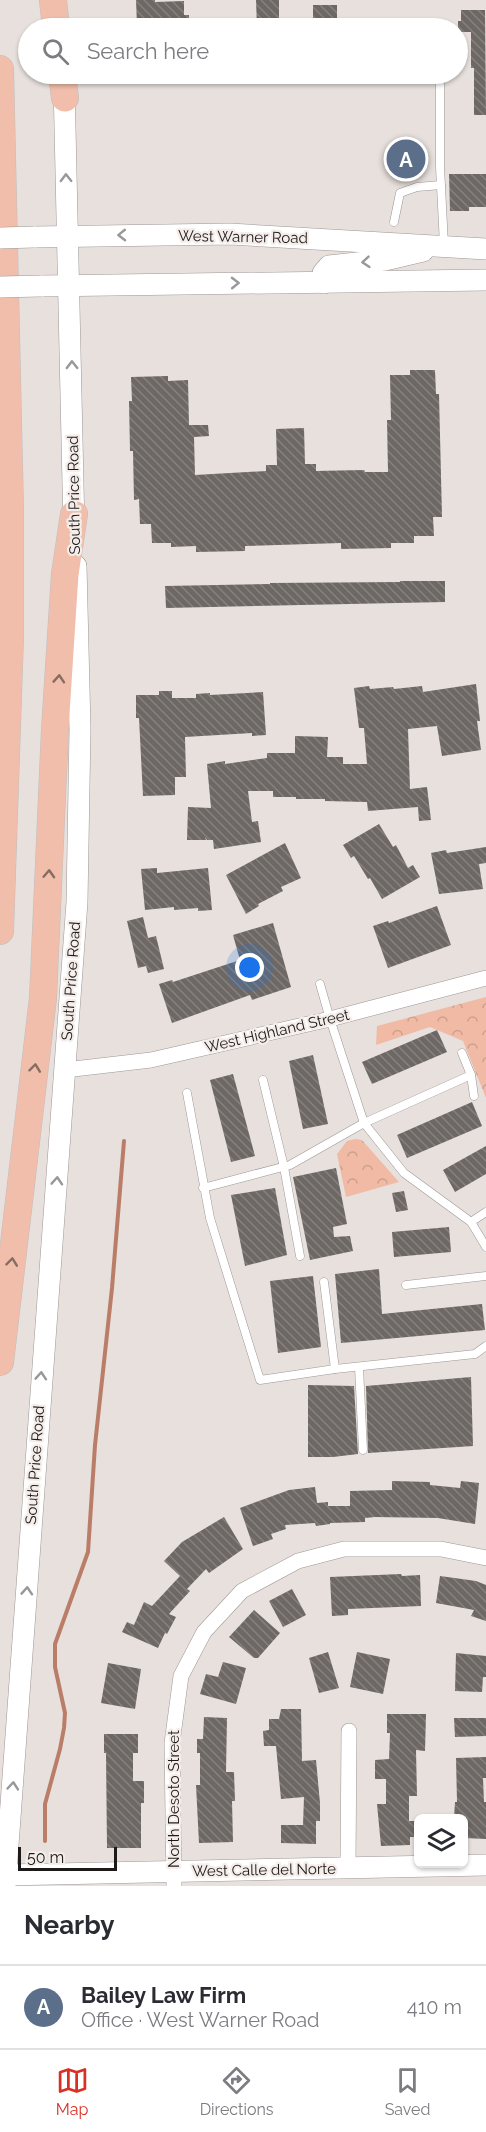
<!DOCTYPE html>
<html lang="en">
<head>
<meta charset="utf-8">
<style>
	:root { --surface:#fff; --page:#f2f2f3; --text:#2b2b33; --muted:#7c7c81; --line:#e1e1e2; --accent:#d93025 }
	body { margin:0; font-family:Raleway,sans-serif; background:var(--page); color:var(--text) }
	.controls { position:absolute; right:18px; bottom:18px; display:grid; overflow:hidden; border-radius:9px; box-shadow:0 2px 4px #0004 }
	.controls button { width:54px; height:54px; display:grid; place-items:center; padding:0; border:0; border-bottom:2px solid var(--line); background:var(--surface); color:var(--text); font:30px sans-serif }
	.scale { position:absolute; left:18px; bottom:15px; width:99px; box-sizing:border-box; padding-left:6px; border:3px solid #1d1a19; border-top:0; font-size:16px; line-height:21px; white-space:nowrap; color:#1d1a19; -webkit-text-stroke:4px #f4edea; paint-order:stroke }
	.you { position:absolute; left:250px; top:968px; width:21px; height:21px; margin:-15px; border:4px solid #fff; border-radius:50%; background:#1a73e8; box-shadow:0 0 0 9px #1a73e833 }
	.badge { display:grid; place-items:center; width:39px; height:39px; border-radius:50%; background:var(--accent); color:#fff; font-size:20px; font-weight:700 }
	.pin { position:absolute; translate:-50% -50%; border:3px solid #fff; box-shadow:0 2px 6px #0006 }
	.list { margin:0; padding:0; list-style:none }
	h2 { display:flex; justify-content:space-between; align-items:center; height:78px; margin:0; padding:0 24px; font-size:26px }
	h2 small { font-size:20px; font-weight:400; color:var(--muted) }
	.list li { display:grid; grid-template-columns:39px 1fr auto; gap:18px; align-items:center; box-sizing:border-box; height:84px; padding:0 24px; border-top:2px solid var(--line) }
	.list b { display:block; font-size:22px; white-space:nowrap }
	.list p { margin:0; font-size:20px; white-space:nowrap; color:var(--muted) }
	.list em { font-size:20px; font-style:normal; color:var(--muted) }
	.icon { flex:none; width:33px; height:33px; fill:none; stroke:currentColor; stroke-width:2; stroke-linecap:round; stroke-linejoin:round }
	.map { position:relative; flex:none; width:486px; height:1886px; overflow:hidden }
	.search { position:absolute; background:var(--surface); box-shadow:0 2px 4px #0004; left:18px; right:18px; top:18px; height:66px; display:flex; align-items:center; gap:15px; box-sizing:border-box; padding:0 21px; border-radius:33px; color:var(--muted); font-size:22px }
	.sheet { height:162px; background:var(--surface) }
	nav { display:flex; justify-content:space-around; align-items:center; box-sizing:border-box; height:84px; border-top:2px solid var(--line); background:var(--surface); font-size:16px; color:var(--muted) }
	nav a { display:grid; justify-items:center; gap:3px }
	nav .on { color:var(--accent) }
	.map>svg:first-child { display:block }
	.park { fill:url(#park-crowns) }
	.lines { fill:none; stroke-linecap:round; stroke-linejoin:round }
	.stream { stroke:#ba7e68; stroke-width:4 }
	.building { fill:url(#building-back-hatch) }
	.lane-casing { stroke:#9e9795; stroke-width:9 }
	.street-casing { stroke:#9e9795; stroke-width:16 }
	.secondary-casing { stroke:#9e9795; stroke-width:22 }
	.highway-casing { stroke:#c0bfbf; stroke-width:28 }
	.lane { stroke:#fff; stroke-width:8 }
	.street { stroke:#fff; stroke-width:15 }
	.secondary { stroke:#fff; stroke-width:21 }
	.highway { stroke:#f1beab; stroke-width:27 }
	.secondary-bridge-casing { stroke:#9e9795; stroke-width:22; stroke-linecap:butt }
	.secondary-bridge { stroke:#fff; stroke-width:21 }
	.oneway { stroke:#999898 }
	.oneway2 { stroke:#876c62 }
	.labels { text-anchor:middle; stroke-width:4.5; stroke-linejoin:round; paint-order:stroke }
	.street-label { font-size:15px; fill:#1d1a19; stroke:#f4edea }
</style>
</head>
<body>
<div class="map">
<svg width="486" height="1886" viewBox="0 0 486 1886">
	<defs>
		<pattern id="park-crowns" width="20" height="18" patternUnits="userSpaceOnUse" patternTransform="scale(1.5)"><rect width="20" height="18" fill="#f0baa5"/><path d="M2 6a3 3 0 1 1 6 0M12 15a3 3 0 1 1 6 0" fill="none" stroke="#cd9f8d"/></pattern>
		<pattern id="building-back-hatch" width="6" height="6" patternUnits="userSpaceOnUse" patternTransform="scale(1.5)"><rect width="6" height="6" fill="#6e6865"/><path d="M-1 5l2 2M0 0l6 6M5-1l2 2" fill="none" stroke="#85817e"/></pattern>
	</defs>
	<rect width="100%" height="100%" fill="#e7e0dd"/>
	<g class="park">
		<path d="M 486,997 L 486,1098 L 463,1041 L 430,1027 L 376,1045 L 377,1026 Z"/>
		<path d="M 355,1139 L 362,1140 L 399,1182 L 346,1197 L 337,1154 L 347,1141 Z"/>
	</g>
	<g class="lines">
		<path class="stream" d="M 45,1841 L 45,1804 L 60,1749 L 64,1728 L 65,1713 L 55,1667 L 55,1644 L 88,1552 L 95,1445 L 112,1288 L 124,1141"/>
	</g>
	<g class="building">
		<path d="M 136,0 L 155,0 L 155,2 L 184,1 L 184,15 L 189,15 L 189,28 L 167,28 L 167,24 L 137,25 Z"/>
		<path d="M 256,0 L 279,0 L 279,28 L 257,28 Z"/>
		<rect x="313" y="5" width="24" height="23"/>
		<path d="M 461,10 L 485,10 L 486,115 L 474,115 L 474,68 L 471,68 L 471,32 L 458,32 L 458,21 L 461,21 Z"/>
		<path d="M 418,147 L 419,172 L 394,172 L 394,148 Z"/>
		<path d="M 449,174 L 486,174 L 486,207 L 469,207 L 469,211 L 450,211 Z"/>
		<path d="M 410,370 L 435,370 L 436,394 L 439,394 L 442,517 L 433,517 L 434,536 L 414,536 L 414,543 L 391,543 L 391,548 L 341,549 L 341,543 L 245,546 L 245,551 L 196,552 L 196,546 L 171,547 L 171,543 L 152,543 L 151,524 L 140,524 L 139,499 L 134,500 L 133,451 L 130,451 L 129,401 L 132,401 L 131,377 L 168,376 L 168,381 L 188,380 L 189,425 L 208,425 L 209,436 L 194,437 L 195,475 L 266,471 L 266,465 L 277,465 L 276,429 L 304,428 L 305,464 L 316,464 L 316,471 L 364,470 L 365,472 L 388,472 L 387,420 L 391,420 L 390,375 L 410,375 Z"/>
		<path d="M 400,581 L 445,581 L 445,602 L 166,608 L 165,586 L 270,584 L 270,583 L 400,582 Z"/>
		<path d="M 476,684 L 480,721 L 477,721 L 481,750 L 442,756 L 437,726 L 408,729 L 410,789 L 427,787 L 431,820 L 419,821 L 418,807 L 368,811 L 367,802 L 325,801 L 325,799 L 296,799 L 296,797 L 273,797 L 273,791 L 248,791 L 252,822 L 258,821 L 261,842 L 214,849 L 213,840 L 207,840 L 205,837 L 206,840 L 187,840 L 188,807 L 211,808 L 207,764 L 225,761 L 225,764 L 267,758 L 267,753 L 295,753 L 295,736 L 328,737 L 327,757 L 343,757 L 343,764 L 367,764 L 364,728 L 359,728 L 354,688 L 369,686 L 370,689 L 393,687 L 394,689 L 422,686 L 423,692 Z"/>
		<path d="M 159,691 L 172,691 L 172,698 L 196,698 L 196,694 L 210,693 L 210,695 L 263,692 L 266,735 L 252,736 L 252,733 L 185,737 L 186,777 L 175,777 L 175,795 L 143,796 L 139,718 L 136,718 L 136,695 L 159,695 Z"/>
		<path d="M 379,824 L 393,847 L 396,845 L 408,868 L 413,865 L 420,877 L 382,899 L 370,878 L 368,879 L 354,856 L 351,858 L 343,845 Z"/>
		<path d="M 285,843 L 301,878 L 281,887 L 283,891 L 258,904 L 259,906 L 246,914 L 226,875 Z"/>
		<path d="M 486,847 L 486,863 L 479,864 L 483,889 L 439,894 L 431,853 L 446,850 L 447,853 Z"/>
		<path d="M 157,868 L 157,873 L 208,868 L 212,910 L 198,911 L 198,908 L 174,910 L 174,907 L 145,910 L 141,869 Z"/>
		<path d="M 437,906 L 451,945 L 388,968 L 373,926 L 388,921 L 389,923 Z"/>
		<path d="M 143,917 L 148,938 L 156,936 L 164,969 L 148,973 L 146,966 L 138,968 L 127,921 Z"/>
		<path d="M 273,923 L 291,987 L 252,1000 L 250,995 L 172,1023 L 159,984 L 172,980 L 173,982 L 240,960 L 233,935 Z"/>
		<path d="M 437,1030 L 447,1052 L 372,1084 L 362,1062 Z"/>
		<path d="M 313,1055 L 328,1124 L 303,1129 L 289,1061 Z"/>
		<path d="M 233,1074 L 255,1156 L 231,1162 L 210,1080 Z"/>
		<path d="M 472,1102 L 482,1126 L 407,1158 L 397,1135 Z"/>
		<path d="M 486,1146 L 486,1174 L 455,1192 L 443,1170 Z"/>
		<path d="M 336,1168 L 347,1224 L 333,1227 L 334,1237 L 350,1236 L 353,1251 L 310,1260 L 293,1177 Z"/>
		<path d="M 275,1188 L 287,1255 L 245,1266 L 231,1195 Z"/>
		<path d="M 404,1191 L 408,1210 L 396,1212 L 392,1193 Z"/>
		<path d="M 449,1227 L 451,1252 L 394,1257 L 392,1232 Z"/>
		<path d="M 379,1269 L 382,1314 L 482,1304 L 485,1330 L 341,1343 L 335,1274 Z"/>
		<path d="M 313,1276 L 321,1347 L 278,1353 L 270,1281 Z"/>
		<path d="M 471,1377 L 473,1446 L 368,1453 L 366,1386 Z"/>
		<path d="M 308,1385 L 354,1386 L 358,1454 L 333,1457 L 308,1457 Z"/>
		<path d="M 392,1481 L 430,1482 L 430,1485 L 460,1488 L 461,1481 L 479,1483 L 475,1524 L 438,1518 L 375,1517 L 365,1518 L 365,1522 L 330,1523 L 330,1524 L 316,1526 L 315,1523 L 285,1525 L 286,1529 L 271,1534 L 273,1539 L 253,1546 L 240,1508 L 289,1490 L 315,1487 L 317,1503 L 328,1502 L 328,1506 L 350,1506 L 350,1491 L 392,1490 Z"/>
		<path d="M 224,1517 L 243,1549 L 209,1573 L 206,1569 L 187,1589 L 190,1591 L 169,1614 L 176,1617 L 167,1634 L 165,1633 L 158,1648 L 122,1632 L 127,1622 L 134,1625 L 144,1602 L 152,1606 L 180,1576 L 164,1561 L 182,1542 Z"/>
		<path d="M 401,1574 L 402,1576 L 420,1575 L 421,1606 L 348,1609 L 348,1615 L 332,1616 L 330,1577 Z"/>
		<path d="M 440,1576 L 476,1581 L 486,1585 L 486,1621 L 471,1616 L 474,1610 L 436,1603 Z"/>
		<path d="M 292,1589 L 306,1615 L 283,1627 L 269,1601 Z"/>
		<path d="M 254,1610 L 280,1633 L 258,1658 L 254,1658 L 229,1637 Z"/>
		<path d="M 328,1652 L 339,1688 L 319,1693 L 309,1658 Z"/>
		<path d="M 357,1652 L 390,1659 L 383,1694 L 350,1687 Z"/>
		<path d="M 456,1653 L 486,1656 L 486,1677 L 483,1677 L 482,1692 L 455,1691 Z"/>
		<path d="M 223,1662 L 246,1668 L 236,1704 L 200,1694 L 206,1674 L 218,1677 Z"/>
		<path d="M 108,1663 L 141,1669 L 135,1709 L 101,1703 Z"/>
		<path d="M 281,1709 L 301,1709 L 302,1761 L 316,1760 L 320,1803 L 320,1821 L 316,1821 L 316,1844 L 281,1843 L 281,1825 L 303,1825 L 304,1797 L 281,1799 L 276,1746 L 264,1746 L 263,1731 L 269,1730 L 269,1719 L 279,1719 Z"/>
		<path d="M 387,1714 L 426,1714 L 425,1751 L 416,1750 L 417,1796 L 409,1796 L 409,1821 L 416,1821 L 417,1837 L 410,1837 L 410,1845 L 381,1846 L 377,1804 L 386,1804 L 386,1779 L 375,1779 L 375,1760 L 389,1759 L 390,1733 L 387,1733 Z"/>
		<path d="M 204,1717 L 227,1718 L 226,1772 L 234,1772 L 235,1801 L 232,1801 L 233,1842 L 199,1843 L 196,1785 L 200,1785 L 200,1753 L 197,1753 L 197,1739 L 203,1739 Z"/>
		<path d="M 454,1718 L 486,1718 L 486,1736 L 455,1737 Z"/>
		<path d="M 104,1734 L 138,1734 L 138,1753 L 133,1753 L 133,1781 L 144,1781 L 144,1803 L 141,1803 L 141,1848 L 107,1848 L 106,1753 L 104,1753 Z"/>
		<path d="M 486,1757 L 486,1778 L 483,1778 L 484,1802 L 486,1802 L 486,1839 L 464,1838 L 464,1818 L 454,1818 L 455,1802 L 457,1802 L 456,1758 Z"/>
	</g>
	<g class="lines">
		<defs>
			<g id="lane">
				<path d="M 440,84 L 440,167 L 444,245"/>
				<path d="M 394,222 L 400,193 L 417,187 L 441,185"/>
				<path d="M 320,984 L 330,1019 L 364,1123 L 404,1173 L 471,1222 L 486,1247"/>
				<path d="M 462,1053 L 471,1075 L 474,1096"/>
				<path d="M 263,1080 L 284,1167 L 300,1256"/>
				<path d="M 187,1093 L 210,1218 L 260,1380 L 335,1369 L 475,1354 L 486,1346"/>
				<path d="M 203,1188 L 290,1165 L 364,1123 L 471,1075"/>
				<path d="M 471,1222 L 486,1212"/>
				<path d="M 324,1282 L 335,1369"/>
				<path d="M 406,1285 L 486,1276"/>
				<path d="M 359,1367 L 363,1450"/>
			</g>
			<g id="street">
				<path d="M 65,1070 L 151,1060 L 330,1019 L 486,978"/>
				<path d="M 348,1868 L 349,1731"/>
				<path d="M 174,1886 L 172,1743 L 181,1676 L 204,1632 L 242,1591 L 298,1561 L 344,1549 L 441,1549 L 486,1558"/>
			</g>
			<g id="secondary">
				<path d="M 64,83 L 74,529"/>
				<path d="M 34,237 L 230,234 L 486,249"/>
				<path d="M 324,283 L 323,273 L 329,266 L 385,260 L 423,251"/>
				<path d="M 41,286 L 486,280"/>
				<path d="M 6,1875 L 486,1865"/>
				<path d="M 5,1886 L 77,902 L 80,729 L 76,566"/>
			</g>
			<g id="highway">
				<path d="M 53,0 L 56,28"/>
				<path d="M 0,69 L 10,511 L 10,636 L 0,931"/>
				<path d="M 62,74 L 65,98"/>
				<path d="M 0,1362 L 43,998 L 55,729 L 65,574 L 74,514"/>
			</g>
		</defs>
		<use href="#lane" class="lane-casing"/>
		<use href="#street" class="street-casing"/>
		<use href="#secondary" class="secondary-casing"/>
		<use href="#highway" class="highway-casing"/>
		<use href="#lane" class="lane"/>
		<use href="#street" class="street"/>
		<use href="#secondary" class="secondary"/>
		<use href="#highway" class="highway"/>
		<defs>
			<g id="secondary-bridge">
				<path d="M 0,238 L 34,237"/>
				<path d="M 0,287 L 41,286"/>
			</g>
		</defs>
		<use href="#secondary-bridge" class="secondary-bridge-casing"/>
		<use href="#secondary-bridge" class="secondary-bridge"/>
	</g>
	<defs><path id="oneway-chevron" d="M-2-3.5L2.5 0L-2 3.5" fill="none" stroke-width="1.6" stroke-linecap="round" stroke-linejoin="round" transform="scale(1.5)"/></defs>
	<g class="oneway">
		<use href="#oneway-chevron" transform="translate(66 178) rotate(-91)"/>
		<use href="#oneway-chevron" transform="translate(122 235) rotate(179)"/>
		<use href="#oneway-chevron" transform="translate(366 262) rotate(175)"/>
		<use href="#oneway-chevron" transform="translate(235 283) rotate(-1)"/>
		<use href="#oneway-chevron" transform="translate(72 365) rotate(-91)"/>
		<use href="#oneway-chevron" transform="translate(57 1181) rotate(-86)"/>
		<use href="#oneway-chevron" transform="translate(41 1376) rotate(-86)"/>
		<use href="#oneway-chevron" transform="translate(27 1591) rotate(-86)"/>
		<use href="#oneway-chevron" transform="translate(13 1786) rotate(-85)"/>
	</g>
	<g class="oneway2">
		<use href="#oneway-chevron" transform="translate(59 679) rotate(-86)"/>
		<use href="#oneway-chevron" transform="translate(49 874) rotate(-87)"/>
		<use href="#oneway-chevron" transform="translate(35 1068) rotate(-83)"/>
		<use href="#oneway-chevron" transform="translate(12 1262) rotate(-83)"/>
	</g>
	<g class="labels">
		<g class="street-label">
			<text transform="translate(243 237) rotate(1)" y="5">West Warner Road</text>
			<text transform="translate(74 495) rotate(-91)" y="5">South Price Road</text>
			<text transform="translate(71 981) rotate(-86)" y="5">South Price Road</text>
			<text transform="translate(277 1031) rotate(-13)" y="5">West Highland Street</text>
			<text transform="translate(35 1465) rotate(-86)" y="5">South Price Road</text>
			<text transform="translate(174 1799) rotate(-90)" y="5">North Desoto Street</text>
			<text transform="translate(264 1870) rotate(-1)" y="5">West Calle del Norte</text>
		</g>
	</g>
</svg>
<div class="controls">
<button><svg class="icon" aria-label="layers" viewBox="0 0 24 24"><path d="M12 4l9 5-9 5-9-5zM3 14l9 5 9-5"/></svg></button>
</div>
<div class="scale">50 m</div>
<div class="you"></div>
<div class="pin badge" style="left:406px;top:159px;background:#5c6f8a">A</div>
<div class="search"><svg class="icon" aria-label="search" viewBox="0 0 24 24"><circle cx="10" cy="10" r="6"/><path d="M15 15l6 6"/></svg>Search here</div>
</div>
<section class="sheet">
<h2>Nearby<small></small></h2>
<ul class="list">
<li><span class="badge" style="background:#5c6f8a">A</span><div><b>Bailey Law Firm</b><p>Office · West Warner Road</p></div><em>410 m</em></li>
</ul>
</section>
<nav>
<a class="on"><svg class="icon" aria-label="map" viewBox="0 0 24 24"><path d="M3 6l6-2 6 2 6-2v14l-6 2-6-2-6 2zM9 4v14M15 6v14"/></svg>Map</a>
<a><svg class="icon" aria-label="directions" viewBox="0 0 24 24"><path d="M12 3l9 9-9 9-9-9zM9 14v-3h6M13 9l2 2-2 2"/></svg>Directions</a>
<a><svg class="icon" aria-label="saved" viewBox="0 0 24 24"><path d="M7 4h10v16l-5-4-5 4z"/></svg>Saved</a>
</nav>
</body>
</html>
